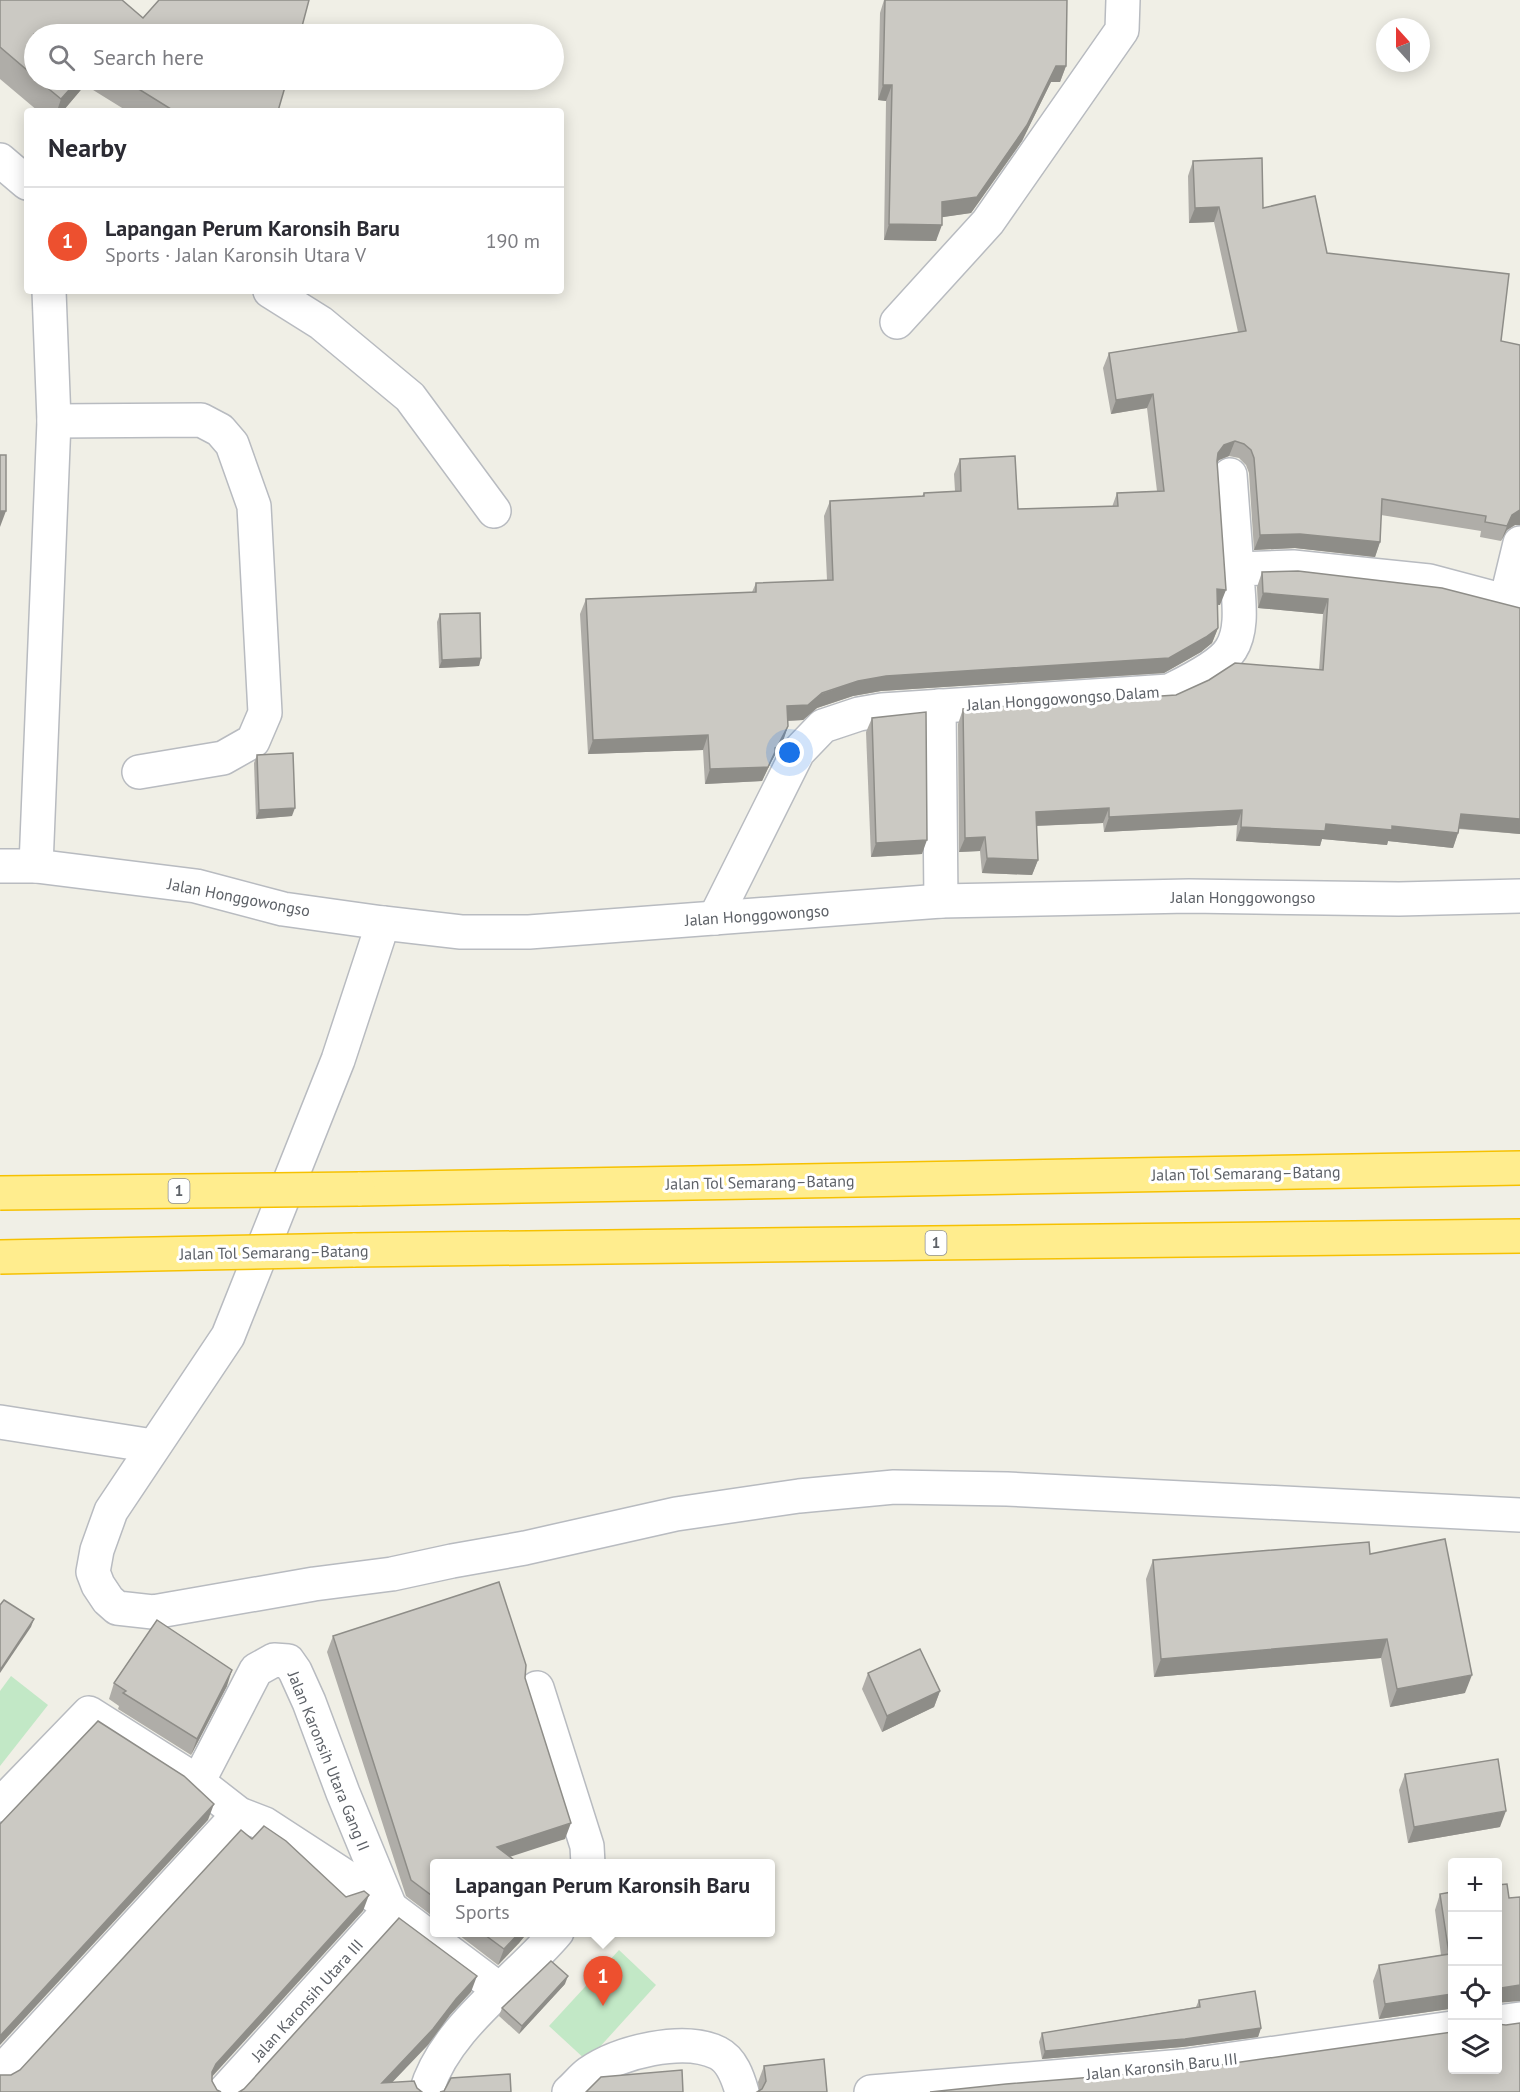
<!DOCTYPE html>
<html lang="en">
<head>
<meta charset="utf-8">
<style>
	:root { --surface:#fff; --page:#f7f7f7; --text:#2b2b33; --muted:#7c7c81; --line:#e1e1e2; --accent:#ed502f }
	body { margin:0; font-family:"PT Sans",sans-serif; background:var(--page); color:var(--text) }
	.controls { position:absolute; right:18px; bottom:18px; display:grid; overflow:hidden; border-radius:6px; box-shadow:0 3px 15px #0003 }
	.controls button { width:54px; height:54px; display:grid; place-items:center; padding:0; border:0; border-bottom:2px solid var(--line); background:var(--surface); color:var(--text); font:30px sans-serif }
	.compass { position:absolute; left:1376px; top:18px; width:54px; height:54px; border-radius:50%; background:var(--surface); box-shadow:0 3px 15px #0003; rotate:339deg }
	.you { position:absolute; left:790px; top:753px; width:21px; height:21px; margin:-15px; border:4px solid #fff; border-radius:50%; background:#1a73e8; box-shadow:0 0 0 9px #1a73e833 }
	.badge { display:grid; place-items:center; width:39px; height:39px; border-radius:50%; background:var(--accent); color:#fff; font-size:20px; font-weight:700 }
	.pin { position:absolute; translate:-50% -50px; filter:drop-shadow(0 2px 3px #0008) }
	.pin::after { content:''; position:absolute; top:32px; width:21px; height:18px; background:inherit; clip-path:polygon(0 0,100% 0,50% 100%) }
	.popup { position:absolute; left:430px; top:1859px; width:345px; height:78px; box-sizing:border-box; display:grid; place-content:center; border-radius:6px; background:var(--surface); filter:drop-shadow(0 2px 4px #0005); font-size:20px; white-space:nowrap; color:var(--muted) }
	.popup b { font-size:22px; color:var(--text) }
	.popup::after { content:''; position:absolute; left:50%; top:100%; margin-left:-12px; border:12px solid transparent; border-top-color:var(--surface) }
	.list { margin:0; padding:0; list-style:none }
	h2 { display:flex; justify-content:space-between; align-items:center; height:78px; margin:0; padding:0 24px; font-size:26px }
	h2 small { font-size:20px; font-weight:400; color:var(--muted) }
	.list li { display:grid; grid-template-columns:39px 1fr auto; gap:18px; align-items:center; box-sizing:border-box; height:108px; padding:0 24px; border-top:2px solid var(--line) }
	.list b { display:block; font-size:22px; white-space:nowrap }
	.list p { margin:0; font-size:20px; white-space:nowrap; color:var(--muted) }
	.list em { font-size:20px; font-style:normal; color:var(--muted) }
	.icon { flex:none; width:33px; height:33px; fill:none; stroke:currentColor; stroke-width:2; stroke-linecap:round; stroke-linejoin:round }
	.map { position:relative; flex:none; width:1520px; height:2092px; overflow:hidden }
	.search { position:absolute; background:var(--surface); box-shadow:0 3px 15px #0003; left:24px; top:24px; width:540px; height:66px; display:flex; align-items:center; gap:15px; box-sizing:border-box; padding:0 21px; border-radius:33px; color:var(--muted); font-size:22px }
	.panel { position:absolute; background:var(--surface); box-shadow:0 3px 15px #0003; left:24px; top:108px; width:540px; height:186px; border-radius:6px }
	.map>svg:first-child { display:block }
	.pitch { fill:#c2e8c6 }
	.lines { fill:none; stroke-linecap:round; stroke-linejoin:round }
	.minor-casing { stroke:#b8bbc0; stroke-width:36 }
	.highway-casing { stroke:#f6c100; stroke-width:36 }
	.minor { stroke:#fff; stroke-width:33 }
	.highway { stroke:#ffed8e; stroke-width:33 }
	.highway-bridge-casing { stroke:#f6c100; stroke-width:36; stroke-linecap:butt }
	.highway-bridge { stroke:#ffed8e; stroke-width:33 }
	.wall { fill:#afada8 }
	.shaded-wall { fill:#8e8d88 }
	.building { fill:#cbc9c3; stroke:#8e8d88; stroke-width:1.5 }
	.labels { text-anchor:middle; stroke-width:6; stroke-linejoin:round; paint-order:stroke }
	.shield { fill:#fff; stroke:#8e9095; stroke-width:1.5 }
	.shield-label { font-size:15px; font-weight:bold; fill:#5d6167 }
	.street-label { font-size:16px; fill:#5d6167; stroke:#fff }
</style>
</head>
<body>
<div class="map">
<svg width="1520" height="2092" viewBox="0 0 1520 2092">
	<rect width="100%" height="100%" fill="#f0efe6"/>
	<g class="pitch">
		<path d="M 11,1676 L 48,1705 L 0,1766 L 0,1691 Z"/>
		<path d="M 619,1950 L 656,1985 L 587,2061 L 549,2026 Z"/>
	</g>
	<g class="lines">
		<defs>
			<g id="minor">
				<path d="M 0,160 L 27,183"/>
				<path d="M 270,291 L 321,323 L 410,397 L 494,511"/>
				<path d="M 897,322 L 988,222 L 1122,30 L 1123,0"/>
				<path d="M 54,421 L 201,420 L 220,430 L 232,444 L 254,506 L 265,713 L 253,741 L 223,758 L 139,772"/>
				<path d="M 1230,475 L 1237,569"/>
				<path d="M 1506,601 L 1520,543"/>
				<path d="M 939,706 L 941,901"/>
				<path d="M 0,866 L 36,866 L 196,886 L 283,909 L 383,923 L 461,932 L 529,932 L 941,901 L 1189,896 L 1399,899 L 1520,896"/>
				<path d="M 36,866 L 54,421 L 49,291"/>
				<path d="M 715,918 L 798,752 L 823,726 L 859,714 L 882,710 L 1169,691 C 1187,682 1221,666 1231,649 C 1245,627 1237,593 1237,569 L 1293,567 L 1429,581 L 1520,605"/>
				<path d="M 383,923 L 338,1060 L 228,1336 L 111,1511 L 97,1550 L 93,1572 L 98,1585 L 108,1600 L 117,1608 L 153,1612 L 314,1584 L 392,1574 L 452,1561 L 525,1548 L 676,1514 L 799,1496 L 894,1487 L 1007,1489 L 1520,1515"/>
				<path d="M 0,1422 L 153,1446"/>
				<path d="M 537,1688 L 587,1846 L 588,1864"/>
				<path d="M 198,1782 L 256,1670 L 274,1660 L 288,1661 L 295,1671 L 309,1702 L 343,1793 L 390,1907"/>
				<path d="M 0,1805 L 89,1713 L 198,1782 L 239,1814 L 265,1824 L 368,1891 L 500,1990"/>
				<path d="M 1498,2022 L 1520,2019"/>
				<path d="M 0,2073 L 239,1814"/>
				<path d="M 224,2092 L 390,1909"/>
				<path d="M 426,2092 C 444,2028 516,1981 557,1932"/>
				<path d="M 569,2092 C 576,2086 582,2078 589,2073 C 619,2052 684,2036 718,2053 C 732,2060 738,2078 742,2092"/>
				<path d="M 871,2092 L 1184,2066 L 1452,2028"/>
			</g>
			<g id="highway">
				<path d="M 358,1189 L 1520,1168"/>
				<path d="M 353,1250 L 1520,1236"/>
			</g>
		</defs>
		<use href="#minor" class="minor-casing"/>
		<use href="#highway" class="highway-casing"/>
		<use href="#minor" class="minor"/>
		<use href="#highway" class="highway"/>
		<defs>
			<g id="highway-bridge">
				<path d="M 0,1193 L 358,1189"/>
				<path d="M 0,1257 L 353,1250"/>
			</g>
		</defs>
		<use href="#highway-bridge" class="highway-bridge-casing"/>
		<use href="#highway-bridge" class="highway-bridge"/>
	</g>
	<g class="wall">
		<path d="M 0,0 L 143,18 L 309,0 L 34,34 L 34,80 L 287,80 L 278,111 L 127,111 L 85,85 L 63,111 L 38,111 L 0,79 Z"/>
		<path d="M 884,0 L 1067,0 L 1066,66 L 1060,82 L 1051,82 L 1022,141 L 971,213 L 942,217 L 936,241 L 884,240 L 886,101 L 878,100 L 880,13 Z"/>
		<path d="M 1193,161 L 1263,208 L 1327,253 L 1501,341 L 1515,525 L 1507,530 L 1501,541 L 1480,537 L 1481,531 L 1381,515 L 1380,542 L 1375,557 L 1295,548 L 1254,550 L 1249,473 L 1246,465 L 1239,458 L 1229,456 L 1219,460 L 1217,463 L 1220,605 L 1217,605 L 1218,628 L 1212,643 L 1201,652 L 1164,673 L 881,691 L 853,696 L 817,708 L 803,720 L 788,721 L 788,726 L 783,741 L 771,762 L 762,781 L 705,784 L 703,750 L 588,754 L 580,614 L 586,599 L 752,592 L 756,583 L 827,580 L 824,516 L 830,501 L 922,496 L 924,493 L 955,491 L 954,474 L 960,459 L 1018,509 L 1112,507 L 1117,493 L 1157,491 L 1147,408 L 1111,414 L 1103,368 L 1109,353 L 1238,332 L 1214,222 L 1189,223 L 1188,176 Z"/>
		<path d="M 1262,572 L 1520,608 L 1520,834 L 1459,829 L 1458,833 L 1453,848 L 1388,841 L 1387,845 L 1322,839 L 1320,846 L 1236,841 L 1237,825 L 1104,832 L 1103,823 L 1036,826 L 1038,860 L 1032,875 L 982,873 L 980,851 L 959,852 L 958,724 L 963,709 L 1176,695 L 1319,670 L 1323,614 L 1258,608 L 1257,587 Z"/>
		<path d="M 440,614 L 481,658 L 479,666 L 439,668 L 437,622 Z"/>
		<path d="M 872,718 L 922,854 L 871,857 L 866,732 Z"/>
		<path d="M 257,755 L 292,816 L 256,819 L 254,763 Z"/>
		<path d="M 1370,1554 L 1465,1693 L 1390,1707 L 1381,1658 L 1154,1677 L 1146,1579 L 1153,1560 Z"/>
		<path d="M 333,1636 L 525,1678 L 565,1839 L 435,1863 L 435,1918 L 406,1896 L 327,1652 Z"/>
		<path d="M 868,1673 L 940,1691 L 934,1707 L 882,1732 L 862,1689 Z"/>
		<path d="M 114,1683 L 227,1686 L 191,1755 L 118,1709 L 119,1706 L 109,1699 Z"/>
		<path d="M 1405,1774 L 1500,1827 L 1408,1843 L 1399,1790 Z"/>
		<path d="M 1452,1892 L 1452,2010 L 1449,2009 L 1379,2019 L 1373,1981 L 1379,1965 L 1441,1955 L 1435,1910 L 1440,1894 Z"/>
		<path d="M 455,1932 L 528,1932 L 519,1943 L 498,1965 Z"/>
		<path d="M 565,1984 L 519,2034 L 499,2016 L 502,2008 Z"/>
		<path d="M 1199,2000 L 1261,2028 L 1258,2037 L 1182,2047 L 1042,2059 L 1039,2042 L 1042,2033 L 1196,2007 Z"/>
		<path d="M 764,2066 L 827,2092 L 759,2090 L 758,2082 Z"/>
	</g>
	<g class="shaded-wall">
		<path d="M 1056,66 L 1066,66 L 1060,82 L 1051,82 L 1022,141 L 971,213 L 937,218 L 942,202 Z"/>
		<path d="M 78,80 L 87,80 L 85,85 L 63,111 L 57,111 L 61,99 Z"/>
		<path d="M 883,85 L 892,85 L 886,101 L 878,100 Z"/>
		<path d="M 1219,207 L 1214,222 L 1189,223 L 1195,208 Z"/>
		<path d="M 889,224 L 942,225 L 936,241 L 884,240 Z"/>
		<path d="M 1153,394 L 1147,408 L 1111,414 L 1116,400 Z"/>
		<path d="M 1235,441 L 1229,456 L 1219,460 L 1213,467 L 1218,453 L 1224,445 Z"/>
		<path d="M 1520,510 L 1520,525 L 1515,525 L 1507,530 L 1501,541 L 1507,526 L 1512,515 Z"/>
		<path d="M 0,511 L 6,511 L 0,527 Z"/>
		<path d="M 1300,534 L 1380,542 L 1375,557 L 1295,548 L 1254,550 L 1260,535 Z"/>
		<path d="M 1217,589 L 1226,590 L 1220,605 L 1211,604 Z"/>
		<path d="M 1263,593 L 1328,599 L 1323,614 L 1258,608 Z"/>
		<path d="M 1218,628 L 1212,643 L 1201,652 L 1164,673 L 881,691 L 853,696 L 817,708 L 803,720 L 782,721 L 787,706 L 858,681 L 886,676 Z"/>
		<path d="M 481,658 L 479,666 L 439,668 L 442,660 Z"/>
		<path d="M 788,726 L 783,741 L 771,762 L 762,781 L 705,784 L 710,769 L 775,748 Z"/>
		<path d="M 708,735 L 703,750 L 588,754 L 593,740 Z"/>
		<path d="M 295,808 L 292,816 L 256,819 L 259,810 Z"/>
		<path d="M 1109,808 L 1103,823 L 1031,826 L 1036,812 Z"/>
		<path d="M 1242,810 L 1237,825 L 1104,832 L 1109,817 Z"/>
		<path d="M 1461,814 L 1520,819 L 1520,834 L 1455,828 Z"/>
		<path d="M 1326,824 L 1392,826 L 1458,833 L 1453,848 L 1388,841 L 1387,845 L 1322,839 L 1320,846 L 1236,841 L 1241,827 Z"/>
		<path d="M 985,837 L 980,851 L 959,852 L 965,838 Z"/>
		<path d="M 927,840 L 922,854 L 871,857 L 876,843 Z"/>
		<path d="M 987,858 L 1038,860 L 1032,875 L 982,873 Z"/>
		<path d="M 34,1619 L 31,1627 L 0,1673 L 0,1670 Z"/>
		<path d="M 1387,1639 L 1381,1658 L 1154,1677 L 1161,1659 Z"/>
		<path d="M 232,1670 L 227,1686 L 191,1755 L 197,1739 Z"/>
		<path d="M 1472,1675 L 1465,1693 L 1390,1707 L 1397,1689 Z"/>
		<path d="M 940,1691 L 934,1707 L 882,1732 L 887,1716 Z"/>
		<path d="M 214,1804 L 208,1820 L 0,2045 L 0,2036 Z"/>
		<path d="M 1506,1811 L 1500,1827 L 1408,1843 L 1414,1827 Z"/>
		<path d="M 571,1823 L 565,1839 L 491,1863 L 497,1847 Z"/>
		<path d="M 369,1895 L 363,1911 L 210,2079 L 212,2072 L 216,2064 Z"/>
		<path d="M 520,1932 L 528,1932 L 519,1943 L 498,1965 L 504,1949 Z"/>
		<path d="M 477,1976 L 471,1992 L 450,2015 L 428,2045 L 383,2092 L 382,2083 L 456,1999 Z"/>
		<path d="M 568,1976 L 565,1984 L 519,2034 L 522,2026 Z"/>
		<path d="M 1520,1985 L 1520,2001 L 1497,2003 L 1497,1989 L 1501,1988 Z"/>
		<path d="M 1452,1994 L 1452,2010 L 1449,2009 L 1379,2019 L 1385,2004 Z"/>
		<path d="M 1261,2028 L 1258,2037 L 1182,2047 L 1042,2059 L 1045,2051 Z"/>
	</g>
	<g class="building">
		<path d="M 0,0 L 122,0 L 143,18 L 159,0 L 309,0 L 300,34 L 34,34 L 34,76 L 0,47 Z"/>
		<path d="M 885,0 L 1067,0 L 1066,66 L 1056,66 L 1027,125 L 977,197 L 942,202 L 942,225 L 889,224 L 892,85 L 883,85 Z"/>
		<path d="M 38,80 L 78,80 L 61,99 Z"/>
		<path d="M 124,80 L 287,80 L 278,111 L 174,111 Z"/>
		<path d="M 1262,158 L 1263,208 L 1315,196 L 1327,253 L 1509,274 L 1501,341 L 1520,345 L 1520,510 L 1512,515 L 1507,526 L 1485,522 L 1486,516 L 1382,499 L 1380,542 L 1300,534 L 1260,535 L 1254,458 L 1251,450 L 1244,444 L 1235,441 L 1224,445 L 1218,453 L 1217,461 L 1226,590 L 1217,589 L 1218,628 L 1206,637 L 1169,658 L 886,676 L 858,681 L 822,693 L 808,705 L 787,706 L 788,726 L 777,747 L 775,748 L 775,752 L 768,767 L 710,769 L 708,735 L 593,740 L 586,599 L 756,592 L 756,583 L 833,580 L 830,501 L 924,496 L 924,493 L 961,491 L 960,459 L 1015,456 L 1018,509 L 1118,506 L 1117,493 L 1164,491 L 1153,394 L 1116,400 L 1109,353 L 1246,331 L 1219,207 L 1195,208 L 1193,161 Z"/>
		<rect x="0" y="455" width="6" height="56"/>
		<path d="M 1298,571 L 1442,588 L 1520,608 L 1520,819 L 1461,814 L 1458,833 L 1392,826 L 1392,830 L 1326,824 L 1325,831 L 1241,827 L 1242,810 L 1109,817 L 1109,808 L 1036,812 L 1038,860 L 987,858 L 985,837 L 965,838 L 963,709 L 1176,695 L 1209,680 L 1235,663 L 1323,670 L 1328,599 L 1263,593 L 1262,572 Z"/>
		<path d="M 480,613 L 481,658 L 442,660 L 440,614 Z"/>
		<path d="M 926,712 L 927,840 L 876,843 L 872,718 Z"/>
		<path d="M 293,753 L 295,808 L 259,810 L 257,755 Z"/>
		<path d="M 1445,1539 L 1472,1675 L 1397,1689 L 1387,1639 L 1161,1659 L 1153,1560 L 1369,1542 L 1370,1554 Z"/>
		<path d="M 499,1582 L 526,1665 L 525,1678 L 571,1823 L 497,1847 L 518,1863 L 435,1863 L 435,1898 L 411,1880 L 333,1636 Z"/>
		<path d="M 4,1600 L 34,1619 L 0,1670 L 0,1605 Z"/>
		<path d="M 157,1620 L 232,1670 L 197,1739 L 123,1693 L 126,1691 L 114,1683 Z"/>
		<path d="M 920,1649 L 940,1691 L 887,1716 L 868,1673 Z"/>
		<path d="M 98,1721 L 184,1776 L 214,1804 L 0,2036 L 0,1824 Z"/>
		<path d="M 1498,1759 L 1506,1811 L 1414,1827 L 1405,1774 Z"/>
		<path d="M 264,1826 L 286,1841 L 346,1897 L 364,1891 L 369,1895 L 216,2064 L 212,2072 L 212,2081 L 217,2090 L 221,2092 L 0,2092 L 0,2075 L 11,2075 L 20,2070 L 241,1830 L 252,1839 Z"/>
		<path d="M 1507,1884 L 1509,1898 L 1520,1897 L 1520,1985 L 1501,1988 L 1497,1989 L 1497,1885 Z"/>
		<path d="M 1452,1892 L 1452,1994 L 1385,2004 L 1379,1965 L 1449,1954 L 1440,1894 Z"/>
		<path d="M 399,1918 L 477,1976 L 456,1999 L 433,2029 L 382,2083 L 414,2081 L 417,2088 L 422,2092 L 239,2092 L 244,2089 Z"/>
		<path d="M 481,1932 L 520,1932 L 504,1949 Z"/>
		<path d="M 551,1961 L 568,1976 L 522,2026 L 502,2008 Z"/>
		<path d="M 1255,1991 L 1261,2028 L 1185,2039 L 1045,2051 L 1042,2033 L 1200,2007 L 1199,2000 Z"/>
		<path d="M 1520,2023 L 1520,2092 L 930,2092 L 1006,2084 L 1192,2069 L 1452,2032 L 1452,2070 L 1497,2070 L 1497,2024 L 1506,2025 Z"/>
		<path d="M 824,2059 L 827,2092 L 757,2092 L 762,2089 L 766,2081 L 764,2066 Z"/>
		<path d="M 682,2070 L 683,2092 L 586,2092 L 601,2077 Z"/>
		<path d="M 510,2074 L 511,2092 L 440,2092 L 444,2091 L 451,2078 Z"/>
	</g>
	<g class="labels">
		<g class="shield">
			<rect x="168.5" y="1179" width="21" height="24" rx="4.5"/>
			<rect x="925.5" y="1231" width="21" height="24" rx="4.5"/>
		</g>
		<g class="shield-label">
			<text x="179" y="1196">1</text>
			<text x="936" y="1248">1</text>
		</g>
		<g class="street-label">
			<text transform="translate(1063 698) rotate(-4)" y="6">Jalan Honggowongso Dalam</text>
			<text transform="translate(239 897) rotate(11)" y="6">Jalan Honggowongso</text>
			<text x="1243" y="903">Jalan Honggowongso</text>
			<text transform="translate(757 915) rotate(-4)" y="6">Jalan Honggowongso</text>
			<text transform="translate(1246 1173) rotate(-1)" y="6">Jalan Tol Semarang–Batang</text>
			<text transform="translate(760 1182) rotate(-1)" y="6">Jalan Tol Semarang–Batang</text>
			<text transform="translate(274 1252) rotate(-1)" y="6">Jalan Tol Semarang–Batang</text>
			<text transform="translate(329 1761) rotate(68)" y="6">Jalan Karonsih Utara Gang II</text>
			<text transform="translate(307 2000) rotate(-48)" y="6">Jalan Karonsih Utara III</text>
			<text transform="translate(1162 2066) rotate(-6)" y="6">Jalan Karonsih Baru III</text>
		</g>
	</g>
</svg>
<div class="controls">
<button>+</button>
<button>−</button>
<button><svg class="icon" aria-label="locate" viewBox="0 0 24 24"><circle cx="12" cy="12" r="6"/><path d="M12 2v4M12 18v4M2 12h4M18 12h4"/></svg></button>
<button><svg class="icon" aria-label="layers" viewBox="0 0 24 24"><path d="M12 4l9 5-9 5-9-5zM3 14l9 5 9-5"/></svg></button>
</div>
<svg class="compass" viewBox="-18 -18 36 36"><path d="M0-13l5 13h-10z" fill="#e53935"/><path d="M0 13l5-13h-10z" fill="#7c7c81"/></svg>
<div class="you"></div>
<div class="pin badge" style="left:603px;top:2006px">1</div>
<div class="popup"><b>Lapangan Perum Karonsih Baru</b>Sports</div>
<div class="search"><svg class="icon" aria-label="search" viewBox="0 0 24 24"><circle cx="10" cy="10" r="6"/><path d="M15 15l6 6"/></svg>Search here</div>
<section class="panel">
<h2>Nearby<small></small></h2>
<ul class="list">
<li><span class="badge">1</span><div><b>Lapangan Perum Karonsih Baru</b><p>Sports · Jalan Karonsih Utara V</p></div><em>190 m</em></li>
</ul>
</section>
</div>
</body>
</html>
